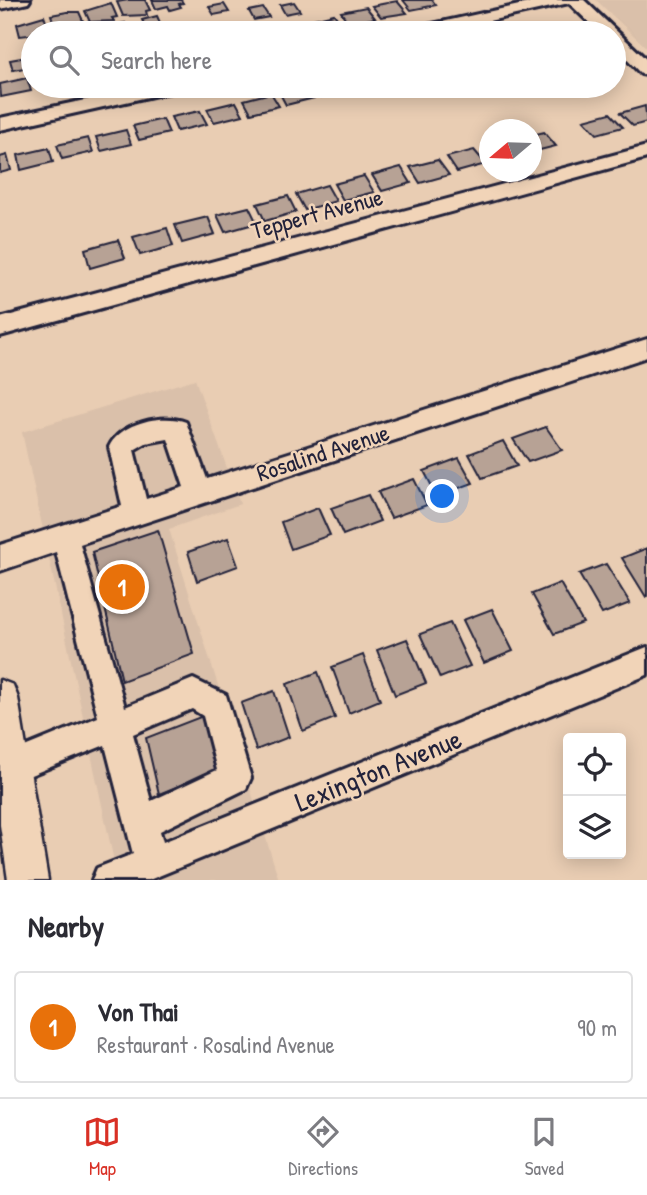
<!DOCTYPE html>
<html lang="en">
<head>
<meta charset="utf-8">
<style>
	:root { --surface:#fff; --page:#f2f2f3; --text:#2b2b33; --muted:#7c7c81; --line:#e1e1e2; --accent:#d93025 }
	body { margin:0; font-family:"Patrick Hand",sans-serif; background:var(--page); color:var(--text) }
	.controls { position:absolute; right:21px; bottom:21px; display:grid; overflow:hidden; border-radius:7px; box-shadow:0 4px 18px #0003 }
	.controls button { width:63px; height:63px; display:grid; place-items:center; padding:0; border:0; border-bottom:2px solid var(--line); background:var(--surface); color:var(--text); font:35px sans-serif }
	.compass { position:absolute; left:479px; top:119px; width:63px; height:63px; border-radius:50%; background:var(--surface); box-shadow:0 4px 18px #0003; rotate:251deg }
	.you { position:absolute; left:443px; top:497px; width:24px; height:24px; margin:-18px; border:5px solid #fff; border-radius:50%; background:#1a73e8; box-shadow:0 0 0 10px #1a73e833 }
	.badge { display:grid; place-items:center; width:46px; height:46px; border-radius:50%; background:var(--accent); color:#fff; font-size:23px; font-weight:700 }
	.pin { position:absolute; translate:-50% -50%; border:4px solid #fff; box-shadow:0 2px 7px #0006 }
	.list { margin:0; padding:0; list-style:none }
	h2 { display:flex; justify-content:space-between; align-items:center; height:91px; margin:0; padding:0 28px; font-size:30px }
	h2 small { font-size:23px; font-weight:400; color:var(--muted) }
	.list li { display:grid; grid-template-columns:46px 1fr auto; gap:21px; align-items:center; box-sizing:border-box; height:112px; margin:0 14px 14px; padding:0 14px; border:2px solid var(--line); border-radius:7px }
	.list b { display:block; font-size:26px; white-space:nowrap }
	.list p { margin:0; font-size:23px; white-space:nowrap; color:var(--muted) }
	.list em { font-size:23px; font-style:normal; color:var(--muted) }
	.icon { flex:none; width:38px; height:38px; fill:none; stroke:currentColor; stroke-width:2; stroke-linecap:round; stroke-linejoin:round }
	.map { position:relative; flex:none; width:647px; height:880px; overflow:hidden }
	.search { position:absolute; background:var(--surface); box-shadow:0 4px 18px #0003; left:21px; right:21px; top:21px; height:77px; display:flex; align-items:center; gap:18px; box-sizing:border-box; padding:0 24px; border-radius:38px; color:var(--muted); font-size:26px }
	.sheet { height:217px; background:var(--surface) }
	nav { display:flex; justify-content:space-around; align-items:center; box-sizing:border-box; height:98px; border-top:2px solid var(--line); background:var(--surface); font-size:19px; color:var(--muted) }
	nav a { display:grid; justify-items:center; gap:4px }
	nav .on { color:var(--accent) }
	.map>svg:first-child { display:block }
	.built { fill:#dac0aa }
	.building { fill:#b7a295; stroke:#22223b; stroke-width:2 }
	.lines { fill:none; stroke-linecap:round; stroke-linejoin:round }
	.minor-casing { stroke:#22223b; stroke-width:6 }
	.major-casing { stroke:#22223b; stroke-width:5 }
	.minor { fill:#f1d4b8; fill-rule:evenodd }
	.major { fill:#f1d4b8; fill-rule:evenodd }
	.labels { text-anchor:middle; stroke-width:5; stroke-linejoin:round; paint-order:stroke }
	.street-label { font-size:24px; fill:#22223b; stroke:#f1d4b8 }
	.near-street-label { font-size:28px; fill:#22223b; stroke:#f1d4b8 }
</style>
</head>
<body>
<div class="map">
<svg width="647" height="880" viewBox="0 0 647 880">
	<rect width="100%" height="100%" fill="#e9cdb3"/>
	<filter id="ink" filterUnits="userSpaceOnUse"><feTurbulence type="fractalNoise" baseFrequency=".0143" numOctaves="2"/><feDisplacementMap in="SourceGraphic" scale="14" xChannelSelector="R" yChannelSelector="G"/><feConvolveMatrix kernelMatrix="1 2 1 2 8 2 1 2 1" color-interpolation-filters="sRGB"/></filter>
	<g filter="url(#ink)">
		<g class="built">
			<path d="M 596,0 L 647,0 L 647,48 Z"/>
			<path d="M 195,379 L 240,504 L 169,529 L 279,880 L 118,880 L 22,432 Z"/>
		</g>
		<g class="building">
			<path d="M 128,0 L 145,0 L 150,10 L 146,11 L 147,15 L 123,16 L 117,2 Z"/>
			<path d="M 152,0 L 181,0 L 183,3 L 179,4 L 181,7 L 170,10 L 168,6 L 156,9 Z"/>
			<path d="M 403,0 L 432,0 L 436,5 L 411,10 Z"/>
			<path d="M 397,1 L 407,13 L 381,17 L 372,6 Z"/>
			<path d="M 294,2 L 300,11 L 285,14 L 280,5 Z"/>
			<path d="M 111,3 L 117,17 L 112,18 L 114,21 L 90,22 L 85,11 Z"/>
			<path d="M 224,4 L 229,12 L 214,15 L 209,7 Z"/>
			<path d="M 366,7 L 375,18 L 349,24 L 341,12 Z"/>
			<path d="M 263,8 L 269,17 L 254,20 L 249,11 Z"/>
			<path d="M 67,12 L 79,12 L 84,23 L 78,24 L 80,29 L 56,29 L 51,15 Z"/>
			<path d="M 334,14 L 342,25 L 317,31 L 309,20 Z"/>
			<path d="M 44,16 L 49,30 L 46,33 L 20,36 L 17,24 Z"/>
			<path d="M 157,16 L 161,25 L 146,28 L 142,20 Z"/>
			<path d="M 303,21 L 310,32 L 281,33 L 277,27 Z"/>
			<path d="M 125,23 L 129,32 L 113,33 L 110,26 Z"/>
			<path d="M 198,23 L 202,31 L 187,33 L 183,26 Z"/>
			<path d="M 27,57 L 30,67 L 13,70 L 10,60 Z"/>
			<path d="M 27,78 L 31,91 L 1,97 L 0,84 Z"/>
			<path d="M 306,86 L 314,98 L 286,105 L 279,92 Z"/>
			<path d="M 315,86 L 346,86 L 349,90 L 322,97 Z"/>
			<path d="M 271,93 L 279,106 L 251,113 L 244,100 Z"/>
			<path d="M 236,102 L 243,115 L 214,122 L 207,109 Z"/>
			<path d="M 645,106 L 647,122 L 633,126 L 620,113 Z"/>
			<path d="M 200,111 L 207,124 L 177,131 L 171,117 Z"/>
			<path d="M 610,113 L 623,127 L 597,134 L 584,120 Z"/>
			<path d="M 163,119 L 169,133 L 139,140 L 133,126 Z"/>
			<path d="M 126,130 L 131,144 L 101,151 L 96,137 Z"/>
			<path d="M 544,132 L 556,146 L 532,152 L 532,135 Z"/>
			<path d="M 88,138 L 93,152 L 62,159 L 57,145 Z"/>
			<path d="M 49,148 L 53,162 L 21,170 L 18,155 Z"/>
			<path d="M 474,150 L 486,164 L 457,172 L 447,157 Z"/>
			<path d="M 7,155 L 11,170 L 0,173 L 0,157 Z"/>
			<path d="M 438,160 L 449,175 L 420,183 L 410,167 Z"/>
			<path d="M 401,167 L 411,183 L 382,191 L 372,175 Z"/>
			<path d="M 364,176 L 374,192 L 343,200 L 334,184 Z"/>
			<path d="M 327,185 L 336,201 L 305,210 L 296,194 Z"/>
			<path d="M 288,196 L 296,212 L 265,221 L 257,204 Z"/>
			<path d="M 249,207 L 257,223 L 225,232 L 217,215 Z"/>
			<path d="M 208,217 L 215,234 L 182,243 L 175,225 Z"/>
			<path d="M 167,228 L 173,246 L 140,255 L 133,237 Z"/>
			<path d="M 118,240 L 125,258 L 90,268 L 85,249 Z"/>
			<path d="M 546,427 L 562,450 L 528,462 L 513,439 Z"/>
			<path d="M 503,441 L 517,466 L 482,478 L 469,454 Z"/>
			<path d="M 459,458 L 473,483 L 437,496 L 424,471 Z"/>
			<path d="M 414,479 L 427,505 L 391,518 L 378,492 Z"/>
			<path d="M 368,495 L 380,521 L 343,535 L 331,508 Z"/>
			<path d="M 318,508 L 330,535 L 291,549 L 281,522 Z"/>
			<path d="M 158,530 L 194,654 L 122,681 L 92,552 Z"/>
			<path d="M 228,538 L 238,566 L 197,581 L 188,552 Z"/>
			<path d="M 647,548 L 647,596 L 646,597 L 622,558 Z"/>
			<path d="M 606,564 L 630,603 L 602,614 L 579,574 Z"/>
			<path d="M 560,583 L 583,623 L 554,634 L 532,594 Z"/>
			<path d="M 492,609 L 513,651 L 484,663 L 463,620 Z"/>
			<path d="M 450,623 L 470,666 L 440,678 L 420,634 Z"/>
			<path d="M 407,639 L 426,683 L 395,695 L 377,650 Z"/>
			<path d="M 363,655 L 380,700 L 349,713 L 332,667 Z"/>
			<path d="M 318,672 L 335,718 L 303,731 L 287,684 Z"/>
			<path d="M 274,691 L 289,737 L 256,750 L 241,703 Z"/>
			<path d="M 208,714 L 223,768 L 159,794 L 146,738 Z"/>
		</g>
		<g class="lines">
			<defs>
				<g id="minor">
					<path d="M 0,0 L 30,0 L 28,3 L 0,9 Z"/>
					<path d="M 542,0 L 584,0 L 647,60 L 647,75 L 641,74 L 614,46 L 614,33 L 600,33 L 569,3 L 435,33 L 406,33 L 414,28 Z"/>
					<path d="M 151,86 L 184,86 L 175,91 L 0,130 L 0,118 Z"/>
					<path d="M 647,146 L 647,158 L 0,336 L 0,318 Z"/>
					<path d="M 647,339 L 647,357 L 80,544 L 125,707 L 193,679 L 226,695 L 251,778 L 246,789 L 160,831 L 163,842 L 647,647 L 647,675 L 149,880 L 92,880 L 97,868 L 133,854 L 105,745 L 11,783 L 0,779 L 0,757 L 98,717 L 56,552 L 0,571 L 0,545 L 122,506 L 109,447 C 120,423 162,413 186,422 L 207,479 ZM 168,439 L 184,487 L 146,499 L 134,450 L 146,443 ZM 192,709 L 203,716 L 217,770 L 151,801 L 133,734 Z"/>
				</g>
				<path id="major" d="M 0,680 L 13,685 L 18,698 L 48,880 L 8,880 L 0,825 Z"/>
			</defs>
			<use href="#minor" class="minor-casing"/>
			<use href="#major" class="major-casing"/>
			<use href="#minor" class="minor"/>
			<use href="#major" class="major"/>
		</g>
	</g>
	<g class="labels">
		<g class="street-label">
			<text transform="translate(317 214) rotate(-15)" y="8">Teppert Avenue</text>
			<text transform="translate(323 453) rotate(-18)" y="8">Rosalind Avenue</text>
		</g>
		<g class="near-street-label">
			<text transform="translate(378 770) rotate(-22)" y="10">Lexington Avenue</text>
		</g>
	</g>
</svg>
<div class="controls">
<button><svg class="icon" aria-label="locate" viewBox="0 0 24 24"><circle cx="12" cy="12" r="6"/><path d="M12 2v4M12 18v4M2 12h4M18 12h4"/></svg></button>
<button><svg class="icon" aria-label="layers" viewBox="0 0 24 24"><path d="M12 4l9 5-9 5-9-5zM3 14l9 5 9-5"/></svg></button>
</div>
<svg class="compass" viewBox="-18 -18 36 36"><path d="M0-13l5 13h-10z" fill="#e53935"/><path d="M0 13l5-13h-10z" fill="#7c7c81"/></svg>
<div class="you"></div>
<div class="pin badge" style="left:122px;top:587px;background:#e8710a">1</div>
<div class="search"><svg class="icon" aria-label="search" viewBox="0 0 24 24"><circle cx="10" cy="10" r="6"/><path d="M15 15l6 6"/></svg>Search here</div>
</div>
<section class="sheet">
<h2>Nearby<small></small></h2>
<ul class="list">
<li><span class="badge" style="background:#e8710a">1</span><div><b>Von Thai</b><p>Restaurant · Rosalind Avenue</p></div><em>90 m</em></li>
</ul>
</section>
<nav>
<a class="on"><svg class="icon" aria-label="map" viewBox="0 0 24 24"><path d="M3 6l6-2 6 2 6-2v14l-6 2-6-2-6 2zM9 4v14M15 6v14"/></svg>Map</a>
<a><svg class="icon" aria-label="directions" viewBox="0 0 24 24"><path d="M12 3l9 9-9 9-9-9zM9 14v-3h6M13 9l2 2-2 2"/></svg>Directions</a>
<a><svg class="icon" aria-label="saved" viewBox="0 0 24 24"><path d="M7 4h10v16l-5-4-5 4z"/></svg>Saved</a>
</nav>
</body>
</html>
